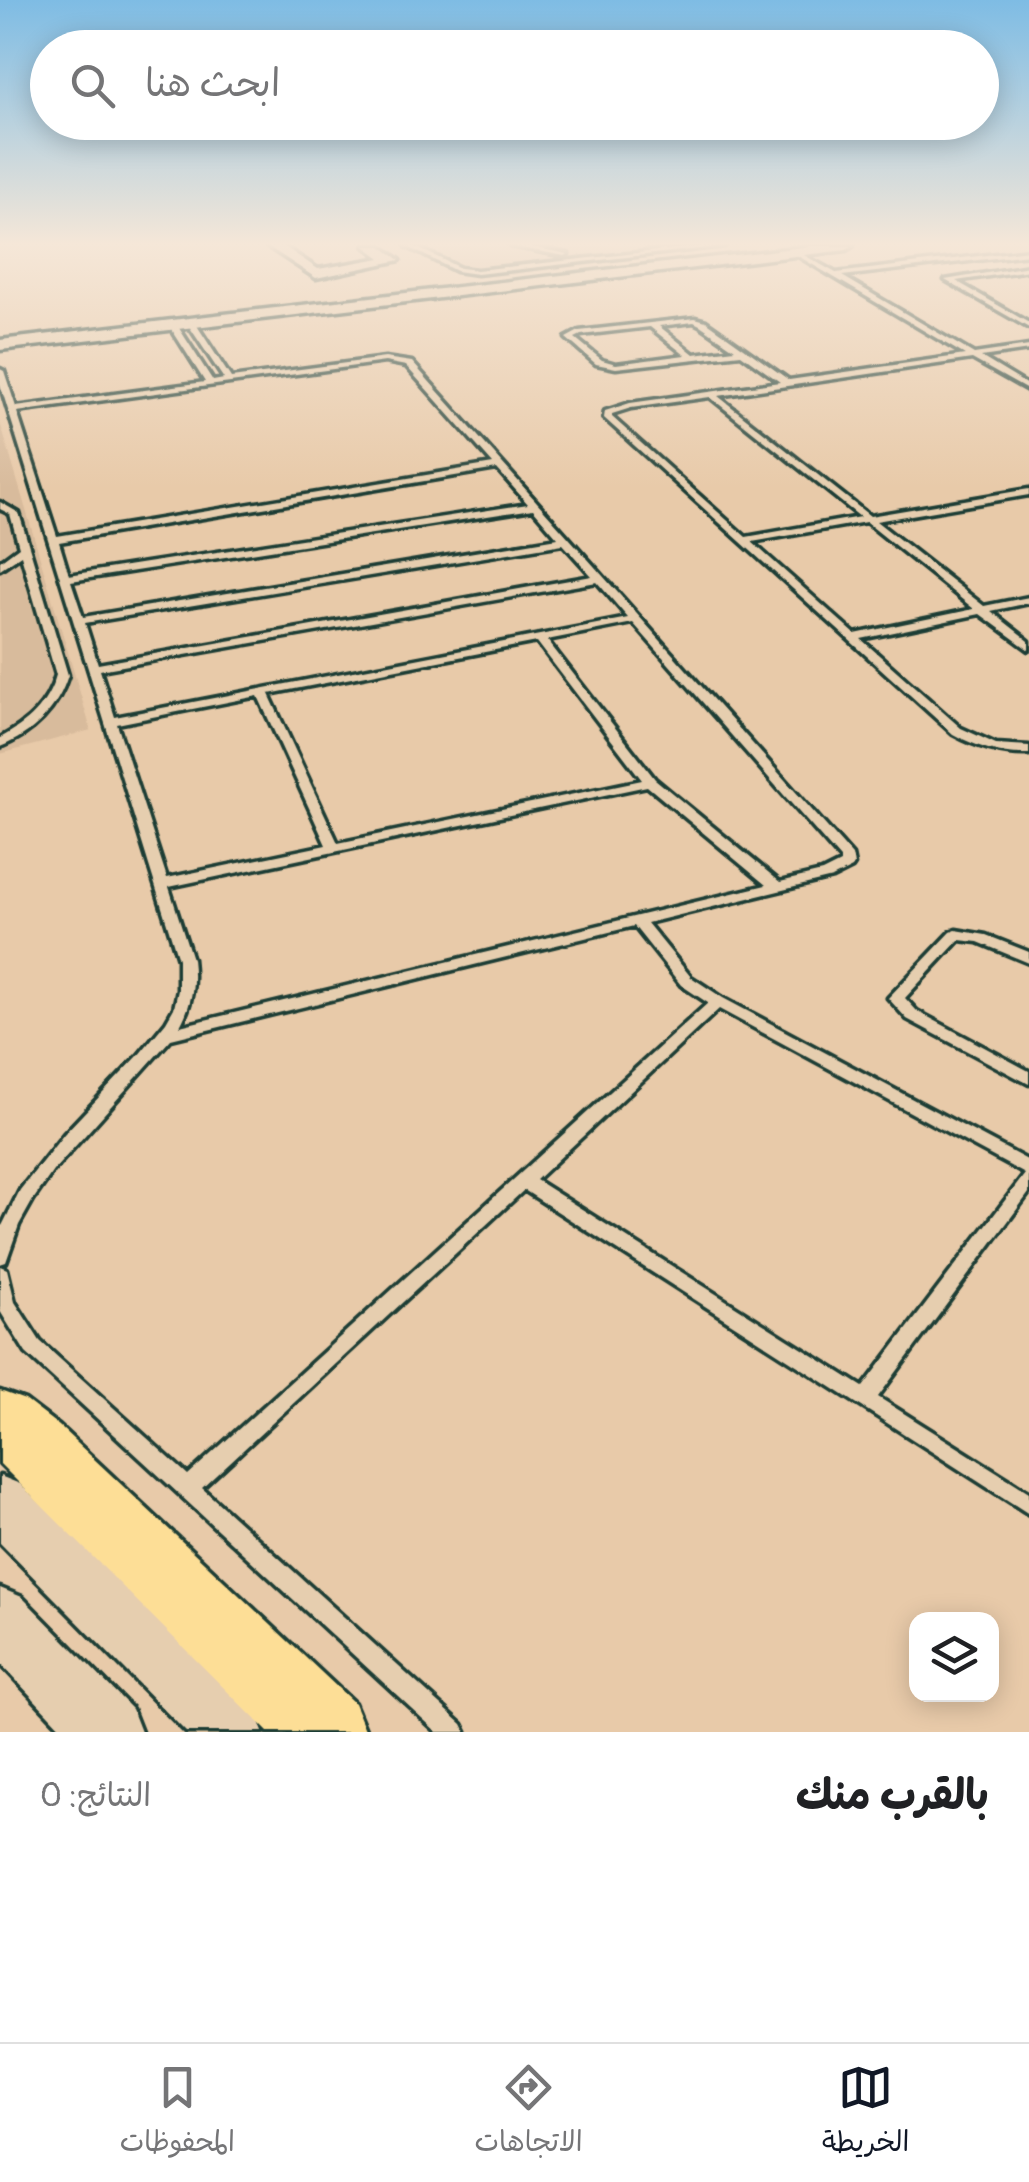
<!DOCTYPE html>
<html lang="ar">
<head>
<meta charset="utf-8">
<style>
	:root { --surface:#fff; --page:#f6f6f6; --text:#202124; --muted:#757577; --line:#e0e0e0; --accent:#111827 }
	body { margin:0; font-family:Pangolin,"Playpen Sans Arabic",sans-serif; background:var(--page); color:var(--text); direction:rtl }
	.controls { position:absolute; right:30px; bottom:30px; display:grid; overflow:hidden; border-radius:20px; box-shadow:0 5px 25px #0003 }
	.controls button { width:90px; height:90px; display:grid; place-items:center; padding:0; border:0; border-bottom:2px solid var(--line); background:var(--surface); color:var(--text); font:50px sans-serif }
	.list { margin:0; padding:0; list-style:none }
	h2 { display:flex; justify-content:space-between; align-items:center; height:130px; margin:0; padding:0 40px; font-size:42px }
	h2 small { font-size:32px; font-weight:400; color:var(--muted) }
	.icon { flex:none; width:55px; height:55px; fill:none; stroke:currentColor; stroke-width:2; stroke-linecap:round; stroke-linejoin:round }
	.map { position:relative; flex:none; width:1029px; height:1732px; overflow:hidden; direction:ltr }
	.search { position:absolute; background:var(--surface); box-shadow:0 5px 25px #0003; left:30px; right:30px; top:30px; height:110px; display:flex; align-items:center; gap:25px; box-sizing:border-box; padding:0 35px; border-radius:55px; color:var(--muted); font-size:38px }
	.sheet { height:310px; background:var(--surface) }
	nav { display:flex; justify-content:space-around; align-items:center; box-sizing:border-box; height:140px; border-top:2px solid var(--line); background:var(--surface); font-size:28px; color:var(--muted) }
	nav a { display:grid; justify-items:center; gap:5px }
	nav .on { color:var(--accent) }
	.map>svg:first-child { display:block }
	.built { fill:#d8bb9c }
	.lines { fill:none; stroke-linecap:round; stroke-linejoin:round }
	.lane-casing { stroke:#1f3d34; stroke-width:7 }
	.street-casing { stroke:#1f3d34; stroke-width:7 }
	.secondary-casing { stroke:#1f3d34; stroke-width:7 }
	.highway-casing { stroke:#1f3d34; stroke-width:7 }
	.lane { fill:#e6ceaf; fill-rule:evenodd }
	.street { fill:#e6ceaf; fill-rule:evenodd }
	.secondary { fill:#e6ceaf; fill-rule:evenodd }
	.highway { fill:#fdde96; fill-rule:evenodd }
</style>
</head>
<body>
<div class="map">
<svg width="1029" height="1732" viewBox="0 0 1029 1732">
	<rect width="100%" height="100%" fill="#e8caa9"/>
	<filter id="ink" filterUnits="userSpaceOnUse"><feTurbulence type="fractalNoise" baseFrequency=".01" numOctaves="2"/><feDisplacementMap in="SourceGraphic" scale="20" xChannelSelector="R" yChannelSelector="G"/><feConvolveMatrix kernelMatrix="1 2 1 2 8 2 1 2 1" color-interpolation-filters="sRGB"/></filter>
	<g filter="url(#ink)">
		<g class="built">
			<path d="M 405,246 L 750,246 L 494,277 L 460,273 Z"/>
			<path d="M 0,422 L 91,730 L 0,754 Z"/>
		</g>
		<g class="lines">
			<defs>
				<g id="lane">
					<path d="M 406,246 L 414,246 L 460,268 L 477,270 L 703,246 L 724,246 L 477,274 L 456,271 Z"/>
					<path d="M 510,246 L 526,246 L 568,254 L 565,256 Z"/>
					<path d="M 795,250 L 836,273 L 1029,250 L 1029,254 L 842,276 L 974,354 L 1029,346 L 1029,350 L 981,357 L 1029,386 L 1029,391 L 972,359 L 718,396 L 870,516 L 1029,489 L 1029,495 L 876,521 L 984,606 L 1029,597 L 1029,603 L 991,611 L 1029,641 L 1029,650 L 980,614 L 861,639 L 961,728 L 996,744 L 1029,746 L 1029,754 C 1001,755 977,747 953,734 L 604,418 L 605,411 L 630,403 L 780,382 L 741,354 L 616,368 L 596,364 L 566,338 L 579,331 L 695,318 L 706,321 L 789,380 L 965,355 L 793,253 ZM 694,322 L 700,325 L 735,349 L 694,354 L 659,326 ZM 650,327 L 685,355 L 616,364 L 602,360 L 575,338 L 581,335 ZM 710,397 L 860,517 L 746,537 L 612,417 L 612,414 L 631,408 ZM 866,522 L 974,609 L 855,634 L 752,542 Z"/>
					<path d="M 1029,266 L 1029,270 L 956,281 L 1029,323 L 1029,328 L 945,280 Z"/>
					<path d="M 191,321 L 194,321 L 231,378 L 385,358 L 412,362 L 852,855 L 854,865 L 852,868 L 832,878 L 647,923 L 691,977 L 723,998 L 1029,1161 L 1029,1193 L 878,1397 L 1029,1492 L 1029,1514 L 524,1190 L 202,1488 L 462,1724 L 466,1732 L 437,1732 L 26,1353 L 0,1311 L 0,1266 L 7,1269 L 15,1302 L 40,1341 L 188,1475 L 708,1003 L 681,985 L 634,926 L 171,1039 L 53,1171 L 33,1200 L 19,1225 L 6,1262 L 0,1264 L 0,1230 L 20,1190 L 64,1134 L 138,1056 L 166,1022 L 174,1008 L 178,990 L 178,959 L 8,410 L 0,384 L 0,369 L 4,371 L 16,407 L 205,382 L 169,325 L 173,323 L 177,325 L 213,381 L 224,379 L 187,323 ZM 385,362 L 406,366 L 493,464 L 57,536 L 17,412 ZM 497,469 L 528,504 L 69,575 L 59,542 ZM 533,509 L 558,538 L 83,617 L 71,581 ZM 563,544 L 592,576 L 98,664 L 85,623 ZM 597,582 L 628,618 L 115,717 L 100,670 ZM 633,623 L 840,859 L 840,863 L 822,872 L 780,882 L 655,779 L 547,640 ZM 537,642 L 642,780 L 338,843 L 269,694 ZM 258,696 L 326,845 L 167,878 L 117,724 ZM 647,786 L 766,885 L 180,1026 C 192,1004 195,984 192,959 L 169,887 ZM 719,1009 L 1025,1174 L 863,1387 L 536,1180 Z"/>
					<path d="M 0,502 L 19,513 L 68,675 C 58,709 33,734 0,747 L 0,738 C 28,723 47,706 56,675 L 21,555 L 0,569 L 0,561 L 19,547 L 10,514 L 0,509 Z"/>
					<path d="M 956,930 L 986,935 L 1029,952 L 1029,963 L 978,942 L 959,940 L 905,998 L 917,1011 L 1029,1071 L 1029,1084 L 907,1019 L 888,998 L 951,932 Z"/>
				</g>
				<g id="street">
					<path d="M 267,246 L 283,246 L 318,269 L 381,258 L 365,246 L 381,246 L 400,260 L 316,278 Z"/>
					<path d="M 812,246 L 853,246 L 846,250 L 0,350 L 0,340 Z"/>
				</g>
				<g id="secondary">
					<path d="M 0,1476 L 20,1484 L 254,1709 L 263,1732 L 186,1732 L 0,1543 Z"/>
					<path d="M 0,1588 L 22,1597 L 132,1709 L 141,1732 L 65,1732 L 0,1663 Z"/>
				</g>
				<path id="highway" d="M 0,1391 L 25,1400 L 59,1426 L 354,1703 L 366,1732 L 268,1732 L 0,1464 Z"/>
			</defs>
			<use href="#lane" class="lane-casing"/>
			<use href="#street" class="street-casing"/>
			<use href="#secondary" class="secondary-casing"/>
			<use href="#highway" class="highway-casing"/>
			<use href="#lane" class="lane"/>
			<use href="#street" class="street"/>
			<use href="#secondary" class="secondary"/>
			<use href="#highway" class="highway"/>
		</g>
	</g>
	<linearGradient id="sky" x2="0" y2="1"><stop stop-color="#7ebce4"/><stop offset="0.5" stop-color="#f5e7d8"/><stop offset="1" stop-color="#f5e7d8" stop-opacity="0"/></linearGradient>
	<rect width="1029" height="488" fill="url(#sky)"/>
</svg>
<div class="controls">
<button><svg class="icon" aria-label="layers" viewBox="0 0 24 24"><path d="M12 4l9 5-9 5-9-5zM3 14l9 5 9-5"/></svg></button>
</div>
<div class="search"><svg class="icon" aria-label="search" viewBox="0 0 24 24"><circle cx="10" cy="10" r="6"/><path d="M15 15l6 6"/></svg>ابحث هنا</div>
</div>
<section class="sheet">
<h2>بالقرب منك<small>النتائج: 0</small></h2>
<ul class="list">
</ul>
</section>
<nav>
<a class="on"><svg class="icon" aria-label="map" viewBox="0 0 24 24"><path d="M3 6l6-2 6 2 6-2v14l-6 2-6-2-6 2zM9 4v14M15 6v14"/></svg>الخريطة</a>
<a><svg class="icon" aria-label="directions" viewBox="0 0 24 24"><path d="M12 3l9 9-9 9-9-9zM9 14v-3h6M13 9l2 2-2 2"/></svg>الاتجاهات</a>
<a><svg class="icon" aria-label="saved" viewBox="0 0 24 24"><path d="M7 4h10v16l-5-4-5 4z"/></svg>المحفوظات</a>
</nav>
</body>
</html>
